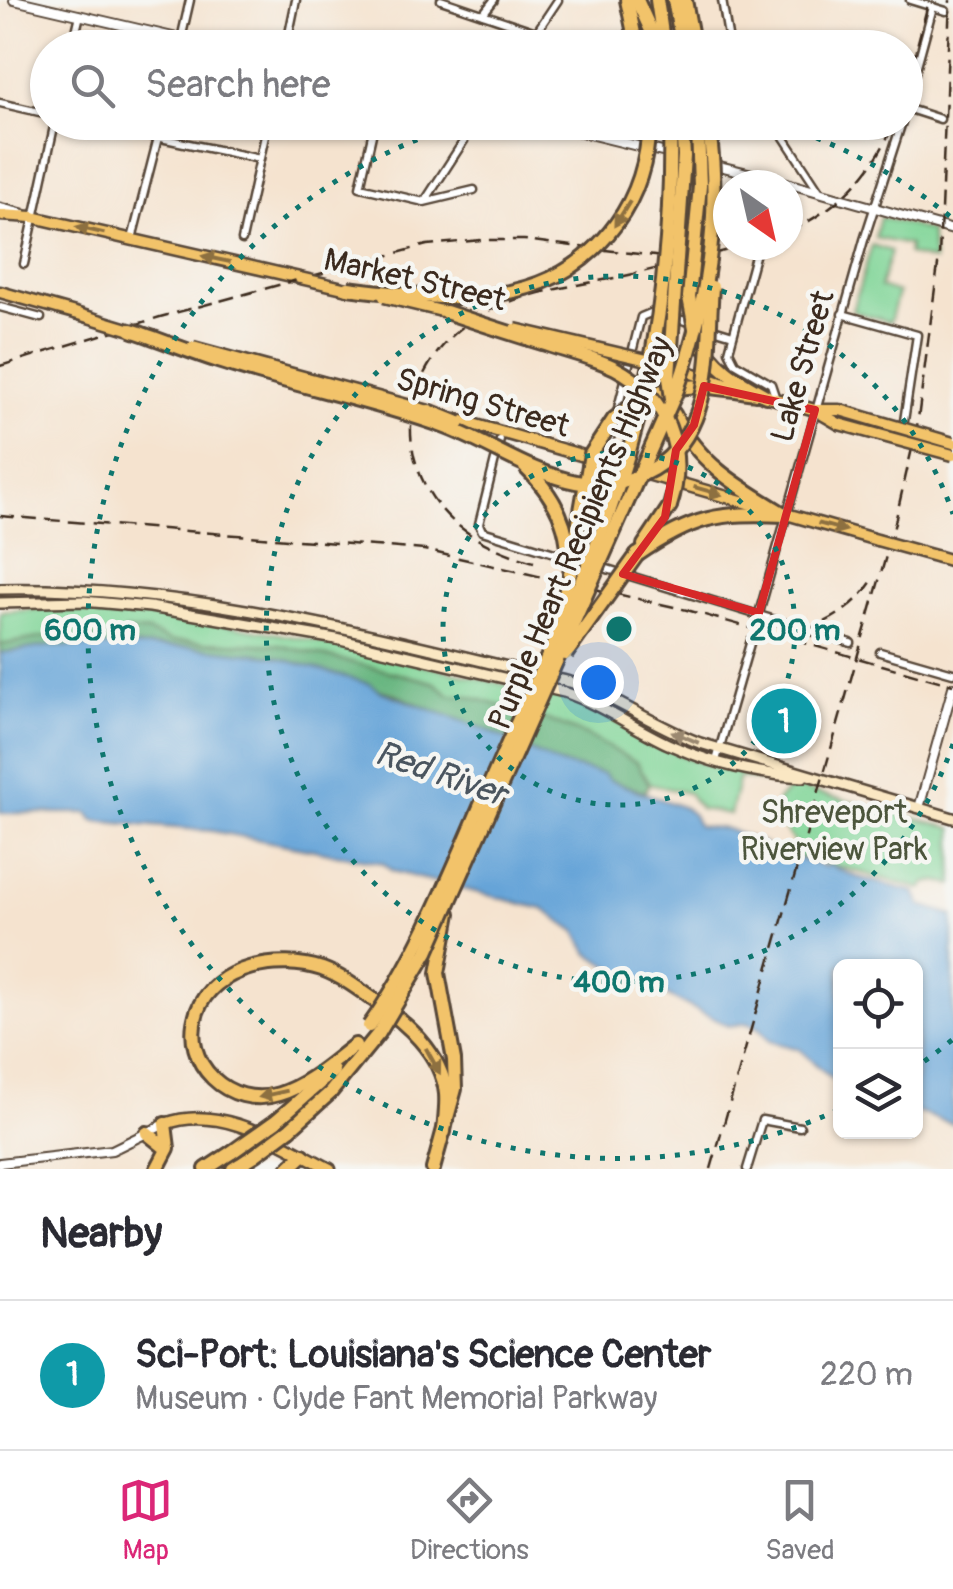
<!DOCTYPE html>
<html lang="en">
<head>
<meta charset="utf-8">
<style>
	:root { --surface:#fff; --page:#f2f2f3; --text:#2b2b33; --muted:#7c7c81; --line:#e1e1e2; --accent:#db2777 }
	body { margin:0; font-family:Pangolin,sans-serif; background:var(--page); color:var(--text) }
	.controls { position:absolute; right:30px; bottom:30px; display:grid; overflow:hidden; border-radius:15px; box-shadow:0 2px 8px #0004 }
	.controls button { width:90px; height:90px; display:grid; place-items:center; padding:0; border:0; border-bottom:2px solid var(--line); background:var(--surface); color:var(--text); font:50px sans-serif }
	.compass { position:absolute; left:713px; top:170px; width:90px; height:90px; border-radius:50%; background:var(--surface); box-shadow:0 2px 8px #0004; rotate:146deg }
	.you { position:absolute; left:598px; top:682px; width:35px; height:35px; margin:-25px; border:8px solid #fff; border-radius:50%; background:#1a73e8; box-shadow:0 0 0 15px #1a73e833 }
	.badge { display:grid; place-items:center; width:65px; height:65px; border-radius:50%; background:var(--accent); color:#fff; font-size:32px; font-weight:700 }
	.pin { position:absolute; translate:-50% -50%; border:5px solid #fff; box-shadow:0 2px 10px #0006 }
	.list { margin:0; padding:0; list-style:none }
	h2 { display:flex; justify-content:space-between; align-items:center; height:130px; margin:0; padding:0 40px; font-size:42px }
	h2 small { font-size:32px; font-weight:400; color:var(--muted) }
	.list li { display:grid; grid-template-columns:65px 1fr auto; gap:30px; align-items:center; box-sizing:border-box; height:150px; padding:0 40px; border-top:2px solid var(--line) }
	.list b { display:block; font-size:38px; white-space:nowrap }
	.list p { margin:0; font-size:32px; white-space:nowrap; color:var(--muted) }
	.list em { font-size:32px; font-style:normal; color:var(--muted) }
	.icon { flex:none; width:55px; height:55px; fill:none; stroke:currentColor; stroke-width:2; stroke-linecap:round; stroke-linejoin:round }
	.map { position:relative; flex:none; width:953px; height:1169px; overflow:hidden }
	.search { position:absolute; background:var(--surface); box-shadow:0 2px 8px #0004; left:30px; right:30px; top:30px; height:110px; display:flex; align-items:center; gap:25px; box-sizing:border-box; padding:0 35px; border-radius:55px; color:var(--muted); font-size:38px }
	.sheet { height:280px; background:var(--surface) }
	nav { display:flex; justify-content:space-around; align-items:center; box-sizing:border-box; height:140px; border-top:2px solid var(--line); background:var(--surface); font-size:28px; color:var(--muted) }
	nav a { display:grid; justify-items:center; gap:5px }
	nav .on { color:var(--accent) }
	.map>svg:first-child { display:block }
	.green { fill:#81d598; stroke:#5e805b; stroke-width:2.5 }
	.forest { fill:#68b680; stroke:#52704f; stroke-width:2.5 }
	.water { fill:#66a4d8; stroke:#50677b; stroke-width:2.5 }
	.lines { fill:none; stroke-linecap:round; stroke-linejoin:round }
	.minor-casing { stroke:#574639; stroke-width:11 }
	.tertiary-casing { stroke:#574639; stroke-width:12 }
	.secondary-casing { stroke:#574639; stroke-width:14 }
	.primary-casing { stroke:#574639; stroke-width:15 }
	.motorway-casing { stroke:#574639; stroke-width:18 }
	.minor { stroke:#fff; stroke-width:6 }
	.tertiary { stroke:#fff; stroke-width:8 }
	.secondary { stroke:#fae7c3; stroke-width:9 }
	.primary { stroke:#f2c36a; stroke-width:10 }
	.motorway { stroke:#f2c36a; stroke-width:12 }
	.rail { stroke:#3b2a1e; stroke-width:2.5; stroke-dasharray:15 8; stroke-linecap:butt }
	.primary-bridge-casing { stroke:#574639; stroke-width:15; stroke-linecap:butt }
	.motorway-bridge-casing { stroke:#574639; stroke-width:18; stroke-linecap:butt }
	.primary-bridge { stroke:#f2c36a; stroke-width:10 }
	.motorway-bridge { stroke:#f2c36a; stroke-width:12 }
	.oneway { fill:#8d6f40 }
	.oneway2 { fill:#9a8870 }
	.marked { fill:none; stroke:#d62828; stroke-width:8; stroke-linejoin:round }
	.ring { fill:none; stroke:#0f766e; stroke-width:5; stroke-dasharray:5 10 }
	.labels { text-anchor:middle; stroke-width:9; stroke-linejoin:round; paint-order:stroke }
	.street-label { font-size:32px; fill:#3b2a1e; stroke:#f6f6f2 }
	.park-label { font-size:32px; fill:#4c553c; stroke:#f6f6f2 }
	.water-label { font-size:35px; font-style:italic; fill:#4a555f; stroke:#f6f6f2 }
	.centre { fill:#0f766e; stroke:#f6f6f2; stroke-width:5 }
	.ring-label { font-size:30px; text-anchor:middle; font-weight:bold; fill:#0f766e; stroke:#f6f6f2; stroke-width:9; stroke-linejoin:round; paint-order:stroke }
</style>
</head>
<body>
<div class="map">
<svg width="953" height="1169" viewBox="0 0 953 1169">
	<rect width="100%" height="100%" fill="#f6f6f2"/>
	<filter id="ink" filterUnits="userSpaceOnUse"><feTurbulence type="fractalNoise" baseFrequency=".01" numOctaves="2"/><feDisplacementMap in="SourceGraphic" scale="20" xChannelSelector="R" yChannelSelector="G"/><feConvolveMatrix kernelMatrix="1 2 1 2 8 2 1 2 1" color-interpolation-filters="sRGB"/></filter>
	<filter id="wash" filterUnits="userSpaceOnUse"><feTurbulence type="fractalNoise" baseFrequency=".0048" numOctaves="4" result="noise"/><feDisplacementMap in="SourceGraphic" scale="40" xChannelSelector="R" yChannelSelector="G"/><feGaussianBlur stdDeviation="2.25" result="paint"/><feColorMatrix in="noise" values="0 0 0 0 0 0 0 0 0 0 0 0 0 0 0 0 0 1.4 0 .05"/><feComposite in="paint" operator="in"/></filter>
	<g filter="url(#wash)">
		<rect width="100%" height="100%" fill="#f5e3cf"/>
		<g class="green">
			<path d="M 880,217 L 930,231 L 934,261 L 908,254 L 909,245 L 875,238 Z"/>
			<path d="M 872,245 L 891,251 L 880,287 L 898,293 L 890,322 L 852,311 Z"/>
			<path d="M 42,609 C 221,610 403,660 577,702 C 612,715 641,737 674,752 C 712,770 755,777 796,782 L 794,787 L 953,828 L 953,885 L 938,881 L 926,883 L 922,889 L 792,854 L 791,851 L 797,847 L 774,813 L 778,800 L 792,787 L 739,777 L 730,814 L 700,809 L 688,793 L 649,784 L 645,774 L 588,736 L 498,705 L 450,695 L 435,683 L 421,679 L 278,645 L 170,641 L 148,632 L 127,631 L 128,640 L 51,636 L 0,645 L 0,612 Z"/>
		</g>
		<path class="forest" d="M 126,630 L 148,632 L 170,641 L 278,645 L 421,679 L 435,683 L 450,695 L 468,696 L 548,720 L 588,736 L 637,763 L 649,784 L 645,792 L 609,780 L 604,774 L 559,764 L 392,693 L 226,652 L 193,647 L 49,646 L 0,653 L 0,645 L 51,636 L 127,640 Z"/>
		<path class="water" d="M 49,646 L 193,647 L 273,656 L 370,684 L 382,692 L 485,729 L 559,764 L 604,774 L 609,780 L 685,808 L 693,815 L 698,826 L 727,829 L 763,843 L 772,851 L 825,867 L 829,865 L 857,877 L 915,892 L 921,905 L 953,915 L 953,1124 L 916,1112 L 916,966 L 840,966 L 840,1086 L 799,1049 L 769,1041 L 759,1028 L 747,1023 L 729,1026 L 670,997 L 646,980 L 631,979 L 589,954 L 576,931 L 543,909 L 392,871 L 383,863 L 212,831 L 94,821 L 88,813 L 0,813 L 0,653 Z"/>
	</g>
	<g filter="url(#ink)">
		<g class="lines">
			<defs>
				<g id="minor">
					<path d="M 441,0 L 536,32"/>
					<path d="M 722,0 L 730,48"/>
					<path d="M 910,0 L 946,11"/>
					<path d="M 483,14 L 494,0"/>
					<path d="M 72,48 L 80,15"/>
					<path d="M 179,48 L 190,0"/>
					<path d="M 286,48 L 296,0"/>
					<path d="M 526,48 L 558,0"/>
					<path d="M 0,103 L 48,114"/>
					<path d="M 906,106 L 933,7"/>
					<path d="M 906,108 L 940,119"/>
					<path d="M 85,122 L 260,159"/>
					<path d="M 375,122 L 360,187 L 424,202 L 474,190"/>
					<path d="M 774,122 L 820,192"/>
					<path d="M 425,201 L 476,122"/>
					<path d="M 0,207 L 23,213"/>
					<path d="M 132,239 L 162,122"/>
					<path d="M 242,240 L 268,122"/>
					<path d="M 758,245 L 729,351 L 735,363 L 771,384 L 776,399"/>
					<path d="M 24,264 L 55,122"/>
					<path d="M 0,307 L 41,318"/>
					<path d="M 842,314 L 917,335 L 904,421"/>
					<path d="M 710,328 L 733,335"/>
					<path d="M 616,416 L 641,317 L 653,312 L 693,323"/>
					<path d="M 500,440 L 479,524 L 482,531 L 851,643"/>
					<path d="M 582,536 L 613,428"/>
					<path d="M 756,624 L 864,240 L 902,122"/>
					<path d="M 880,652 L 953,673"/>
					<path d="M 716,761 L 751,640"/>
					<path d="M 747,1169 L 762,1120 L 800,1127"/>
				</g>
				<g id="tertiary">
					<path d="M 14,0 L 220,48"/>
					<path d="M 540,122 L 776,180 L 953,230"/>
					<path d="M 919,808 L 953,687"/>
					<path d="M 0,1163 L 112,1150 L 165,1124"/>
				</g>
				<g id="secondary">
					<path d="M 0,589 C 193,585 383,638 570,682 C 616,697 654,726 700,743 L 953,818"/>
					<path d="M 0,603 L 83,601 L 150,607 L 336,639 L 564,692 C 602,705 632,727 668,744 C 710,763 757,774 803,777"/>
				</g>
				<g id="primary">
					<path d="M 0,215 L 33,217 L 300,278"/>
					<path d="M 0,292 L 75,313"/>
					<path d="M 680,369 L 730,386"/>
					<path d="M 761,395 L 815,410 L 839,424"/>
					<path d="M 815,410 L 840,410"/>
					<path d="M 455,419 L 877,540"/>
					<path d="M 939,557 L 953,561"/>
					<path d="M 165,1124 C 221,1103 281,1144 330,1169"/>
				</g>
				<g id="motorway">
					<path d="M 627,0 L 637,48"/>
					<path d="M 637,0 L 659,48"/>
					<path d="M 657,0 L 664,47"/>
					<path d="M 674,0 L 683,48"/>
					<path d="M 685,0 L 694,48"/>
					<path d="M 697,335 C 713,367 737,380 766,396"/>
					<path d="M 642,399 C 678,379 717,388 756,393"/>
					<path d="M 674,414 C 697,463 739,487 784,514"/>
					<path d="M 644,545 L 670,506"/>
					<path d="M 637,555 C 694,516 718,512 786,515"/>
					<path d="M 355,1045 C 331,1063 308,1085 279,1094 C 230,1110 179,1063 197,1012 C 214,965 280,955 322,969 C 341,976 357,988 374,1000 C 405,1022 442,1053 446,1094 C 447,1106 445,1119 444,1132"/>
					<path d="M 276,1121 L 333,1071"/>
					<path d="M 290,1129 L 330,1093 L 379,1033"/>
					<path d="M 147,1133 L 167,1149"/>
					<path d="M 157,1169 L 168,1148 L 165,1124"/>
					<path d="M 206,1169 L 232,1152"/>
					<path d="M 233,1169 L 255,1155"/>
					<path d="M 288,1169 L 303,1155"/>
					<path d="M 433,1169 L 455,1089 L 454,1060 L 438,973 L 449,913"/>
				</g>
			</defs>
			<use href="#minor" class="minor-casing"/>
			<use href="#tertiary" class="tertiary-casing"/>
			<use href="#secondary" class="secondary-casing"/>
			<use href="#primary" class="primary-casing"/>
			<use href="#motorway" class="motorway-casing"/>
			<use href="#minor" class="minor"/>
			<use href="#tertiary" class="tertiary"/>
			<use href="#secondary" class="secondary"/>
			<use href="#primary" class="primary"/>
			<use href="#motorway" class="motorway"/>
			<g class="rail">
				<path d="M 906,88 L 929,0"/>
				<path d="M 788,232 C 836,210 875,173 894,122"/>
				<path d="M 0,366 L 160,317 L 427,245 L 481,240 L 524,240 L 671,258"/>
				<path d="M 0,516 L 424,550 L 687,610 L 953,685"/>
				<path d="M 534,562 C 480,547 434,520 416,463 C 407,434 410,401 424,374 C 465,294 551,292 629,275 C 669,266 708,255 748,245"/>
				<path d="M 781,635 C 821,629 854,611 875,576"/>
				<path d="M 711,1169 L 892,535 L 917,427 L 939,257 L 950,0"/>
			</g>
			<defs>
				<g id="primary-bridge">
					<path d="M 300,278 L 352,290"/>
					<path d="M 384,297 L 450,313"/>
					<path d="M 75,313 L 138,332"/>
					<path d="M 515,329 L 660,363"/>
					<path d="M 193,347 L 429,411"/>
					<path d="M 840,410 L 953,443"/>
					<path d="M 839,424 L 953,455"/>
					<path d="M 877,540 L 939,557"/>
				</g>
				<g id="motorway-bridge">
					<path d="M 348,288 C 445,300 550,315 616,224 C 638,194 648,159 649,122"/>
					<path d="M 446,312 C 478,323 510,333 542,343 C 566,351 593,357 615,368 C 667,395 688,451 670,506"/>
					<path d="M 695,328 L 689,297 L 700,186 L 698,128"/>
					<path d="M 131,330 C 164,341 197,355 231,365 C 301,387 374,401 443,426 C 487,442 530,473 576,482 C 605,488 638,481 662,463 C 715,422 707,347 712,287"/>
					<path d="M 672,399 L 669,377 L 684,156 L 682,122"/>
					<path d="M 429,411 L 459,423"/>
					<path d="M 525,467 C 549,490 566,517 568,550"/>
					<path d="M 559,615 L 569,579 L 591,454 L 614,419 L 639,400"/>
					<path d="M 566,654 L 637,555"/>
					<path d="M 369,1026 C 422,952 460,851 497,768 C 533,685 575,603 607,518 C 654,391 673,257 670,122"/>
					<path d="M 379,1033 L 427,952 L 677,390 C 706,307 722,218 709,130"/>
					<path d="M 232,1152 L 276,1121"/>
					<path d="M 255,1155 L 290,1129"/>
				</g>
			</defs>
			<use href="#primary-bridge" class="primary-bridge-casing"/>
			<use href="#motorway-bridge" class="motorway-bridge-casing"/>
			<use href="#primary-bridge" class="primary-bridge"/>
			<use href="#motorway-bridge" class="motorway-bridge"/>
		</g>
		<defs><path id="oneway-solid" d="M-6-.8H1V-3.2L6.5 0L1 3.2V.8H-6Z" transform="scale(2.5)"/></defs>
		<g class="oneway">
			<use href="#oneway-solid" transform="translate(622 214) rotate(122)"/>
			<use href="#oneway-solid" transform="translate(90 230) rotate(-167)"/>
			<use href="#oneway-solid" transform="translate(216 259) rotate(-168)"/>
			<use href="#oneway-solid" transform="translate(708 491) rotate(16)"/>
			<use href="#oneway-solid" transform="translate(832 527) rotate(15)"/>
			<use href="#oneway-solid" transform="translate(433 1061) rotate(61)"/>
			<use href="#oneway-solid" transform="translate(273 1094) rotate(167)"/>
		</g>
		<use class="oneway2" href="#oneway-solid" transform="translate(685 737) rotate(-157)"/>
	</g>
	<path class="marked" d="M 704,386 L 815,410 L 759,613 L 623,574 L 665,517 L 676,450 L 694,425 Z"/>
	<g class="ring">
		<circle cx="619" cy="629" r="176"/>
		<path d="M953 744A353 353 0 1 1 953 514"/>
		<path d="M952 1040A529 529 0 0 1 919 1065M838 1110A529 529 0 1 1 464 123M774 123A529 529 0 0 1 952 218"/>
	</g>
	<g class="labels">
		<g class="street-label">
			<text transform="translate(415 279) rotate(13)" y="11">Market Street</text>
			<text transform="translate(802 366) rotate(-74)" y="11">Lake Street</text>
			<text transform="translate(483 402) rotate(16)" y="11">Spring Street</text>
			<text transform="translate(580 533) rotate(-67)" y="11">Purple Heart Recipients Highway</text>
		</g>
		<g class="park-label">
			<text x="834" y="823">Shreveport<tspan x="834" dy="37">Riverview Park</tspan></text>
		</g>
		<g class="water-label">
			<text transform="translate(441 773) rotate(19)" y="12">Red River</text>
		</g>
	</g>
	<circle cx="619" cy="629" r="15" class="centre"/>
	<g class="ring-label">
		<text x="795" y="640">200 m</text>
		<text x="90" y="640">600 m</text>
		<text x="619" y="992">400 m</text>
	</g>
</svg>
<div class="controls">
<button><svg class="icon" aria-label="locate" viewBox="0 0 24 24"><circle cx="12" cy="12" r="6"/><path d="M12 2v4M12 18v4M2 12h4M18 12h4"/></svg></button>
<button><svg class="icon" aria-label="layers" viewBox="0 0 24 24"><path d="M12 4l9 5-9 5-9-5zM3 14l9 5 9-5"/></svg></button>
</div>
<svg class="compass" viewBox="-18 -18 36 36"><path d="M0-13l5 13h-10z" fill="#e53935"/><path d="M0 13l5-13h-10z" fill="#7c7c81"/></svg>
<div class="you"></div>
<div class="pin badge" style="left:784px;top:721px;background:#0f9aa8">1</div>
<div class="search"><svg class="icon" aria-label="search" viewBox="0 0 24 24"><circle cx="10" cy="10" r="6"/><path d="M15 15l6 6"/></svg>Search here</div>
</div>
<section class="sheet">
<h2>Nearby<small></small></h2>
<ul class="list">
<li><span class="badge" style="background:#0f9aa8">1</span><div><b>Sci-Port: Louisiana's Science Center</b><p>Museum · Clyde Fant Memorial Parkway</p></div><em>220 m</em></li>
</ul>
</section>
<nav>
<a class="on"><svg class="icon" aria-label="map" viewBox="0 0 24 24"><path d="M3 6l6-2 6 2 6-2v14l-6 2-6-2-6 2zM9 4v14M15 6v14"/></svg>Map</a>
<a><svg class="icon" aria-label="directions" viewBox="0 0 24 24"><path d="M12 3l9 9-9 9-9-9zM9 14v-3h6M13 9l2 2-2 2"/></svg>Directions</a>
<a><svg class="icon" aria-label="saved" viewBox="0 0 24 24"><path d="M7 4h10v16l-5-4-5 4z"/></svg>Saved</a>
</nav>
</body>
</html>
